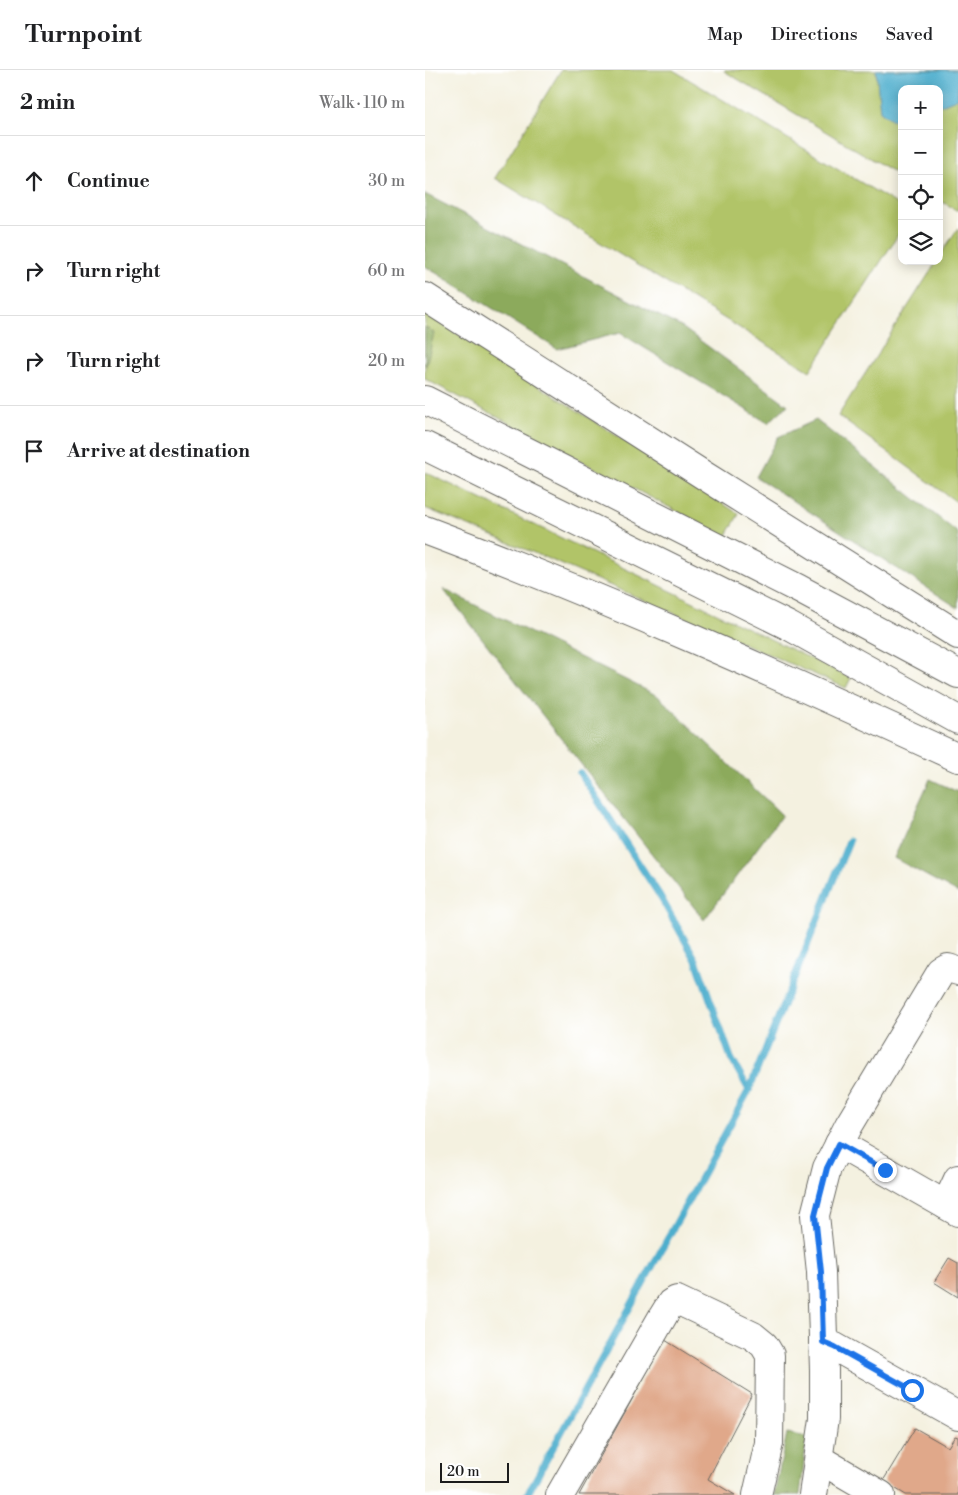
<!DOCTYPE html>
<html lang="en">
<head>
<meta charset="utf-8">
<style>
	:root { --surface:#fff; --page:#f2f2f2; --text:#202124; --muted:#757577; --line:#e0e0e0 }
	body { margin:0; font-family:"Libre Bodoni",serif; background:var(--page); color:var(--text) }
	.controls { position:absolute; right:15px; top:15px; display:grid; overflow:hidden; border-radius:10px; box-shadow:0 2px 12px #0003 }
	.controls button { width:45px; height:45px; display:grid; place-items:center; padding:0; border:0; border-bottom:1px solid var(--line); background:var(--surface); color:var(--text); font:25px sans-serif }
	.scale { position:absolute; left:15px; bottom:12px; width:69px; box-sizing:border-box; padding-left:5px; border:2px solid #1c1c1c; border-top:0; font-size:14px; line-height:18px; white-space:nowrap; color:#1c1c1c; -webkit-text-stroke:4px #fff; paint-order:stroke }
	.stop { position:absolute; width:15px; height:15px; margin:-11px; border:4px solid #1a73e8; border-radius:50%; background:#fff }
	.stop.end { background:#1a73e8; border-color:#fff; box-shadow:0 1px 5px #0008 }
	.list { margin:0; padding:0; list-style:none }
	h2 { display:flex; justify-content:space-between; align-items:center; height:65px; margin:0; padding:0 20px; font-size:21px }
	h2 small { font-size:16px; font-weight:400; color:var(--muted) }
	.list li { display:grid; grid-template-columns:32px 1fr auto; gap:15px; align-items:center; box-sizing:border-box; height:90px; padding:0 20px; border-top:1px solid var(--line) }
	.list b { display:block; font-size:19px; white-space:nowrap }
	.list em { font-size:16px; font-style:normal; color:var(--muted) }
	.icon { flex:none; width:28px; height:28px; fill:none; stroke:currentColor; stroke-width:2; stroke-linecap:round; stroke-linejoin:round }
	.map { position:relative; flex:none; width:533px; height:1425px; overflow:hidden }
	header { display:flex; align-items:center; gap:30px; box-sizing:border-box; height:70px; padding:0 25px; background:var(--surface); border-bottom:1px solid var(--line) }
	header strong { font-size:24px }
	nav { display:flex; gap:28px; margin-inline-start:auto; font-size:18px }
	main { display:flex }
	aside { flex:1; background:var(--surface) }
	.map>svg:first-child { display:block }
	.green { fill:#b1c467; stroke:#667042 }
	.forest { fill:#8caa5c; stroke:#54633c }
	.water { fill:#4eaecd; stroke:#356574 }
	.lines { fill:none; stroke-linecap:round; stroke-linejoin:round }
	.stream { stroke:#4eaecd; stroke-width:7 }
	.building { fill:#e0a88a }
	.minor-casing { stroke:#686761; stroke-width:30 }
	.highway-casing { stroke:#686761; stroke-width:30 }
	.minor { stroke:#fff; stroke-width:28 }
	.highway { stroke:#fff; stroke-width:28 }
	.route { stroke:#1a73e8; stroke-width:6 }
</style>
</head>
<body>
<header>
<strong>Turnpoint</strong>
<nav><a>Map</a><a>Directions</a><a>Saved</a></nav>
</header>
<main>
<aside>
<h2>2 min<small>Walk · 110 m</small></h2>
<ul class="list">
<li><svg class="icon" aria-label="ahead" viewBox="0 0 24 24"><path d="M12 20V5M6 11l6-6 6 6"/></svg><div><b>Continue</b></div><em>30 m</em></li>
<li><svg class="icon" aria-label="right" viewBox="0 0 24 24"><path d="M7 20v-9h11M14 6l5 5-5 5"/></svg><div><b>Turn right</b></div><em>60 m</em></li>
<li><svg class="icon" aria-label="right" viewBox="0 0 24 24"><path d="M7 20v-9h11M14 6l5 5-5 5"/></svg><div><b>Turn right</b></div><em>20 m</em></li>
<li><svg class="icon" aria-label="arrive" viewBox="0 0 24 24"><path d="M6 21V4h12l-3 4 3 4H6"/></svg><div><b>Arrive at destination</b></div></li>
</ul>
</aside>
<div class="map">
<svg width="533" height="1425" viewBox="0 0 533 1425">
	<rect width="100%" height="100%" fill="#fff"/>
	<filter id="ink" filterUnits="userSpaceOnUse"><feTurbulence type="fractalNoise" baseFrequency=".02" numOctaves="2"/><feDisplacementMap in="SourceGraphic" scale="10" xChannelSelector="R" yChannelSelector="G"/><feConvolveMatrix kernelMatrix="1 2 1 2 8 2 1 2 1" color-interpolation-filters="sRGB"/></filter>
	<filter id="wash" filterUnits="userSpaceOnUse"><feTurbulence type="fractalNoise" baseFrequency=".0096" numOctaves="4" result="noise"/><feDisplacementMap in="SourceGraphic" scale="20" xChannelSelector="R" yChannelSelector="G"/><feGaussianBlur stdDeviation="1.12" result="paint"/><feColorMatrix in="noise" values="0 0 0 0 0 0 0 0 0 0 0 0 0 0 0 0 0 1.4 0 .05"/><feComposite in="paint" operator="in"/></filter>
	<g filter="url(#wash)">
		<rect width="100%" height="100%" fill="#f4f1e0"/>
		<g class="green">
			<path d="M 136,0 L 248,0 L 477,137 L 477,159 L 385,301 L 70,108 Z"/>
			<path d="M 300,0 L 533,0 L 533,141 L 514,130 L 514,19 L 477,19 L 477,107 L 299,1 Z"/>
			<path d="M 533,158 L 533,433 L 413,346 L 512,191 L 514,191 L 514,187 Z"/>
			<path d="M 0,243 L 314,444 L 301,467 L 0,309 Z"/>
			<path d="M 0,402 L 426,608 L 421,618 L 131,492 L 0,438 Z"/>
		</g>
		<g class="forest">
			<path d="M 0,124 L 258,258 L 363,335 L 343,353 L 195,263 L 132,279 L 0,196 Z"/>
			<path d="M 0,257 L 9,263 L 1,296 L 0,295 Z"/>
			<path d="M 391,350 L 533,463 L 533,538 L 331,407 L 353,367 Z"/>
			<path d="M 18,519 L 233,626 L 357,745 L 279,850 Z"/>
			<path d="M 505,709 L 533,722 L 533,823 L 469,788 Z"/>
			<path d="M 362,1363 L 382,1367 L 375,1425 L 349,1425 Z"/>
		</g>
		<path class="water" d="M 451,0 L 533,0 L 533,28 L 514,36 L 514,19 L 477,19 L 477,53 L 473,54 L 455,41 Z"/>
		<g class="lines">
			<g class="stream">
				<path d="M 155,703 L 235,826 L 271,890 L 306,988 L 324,1020"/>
				<path d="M 102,1425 L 324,1020 L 376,891 L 424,771"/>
			</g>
		</g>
		<g id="blocks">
			<g class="building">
				<path d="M 524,1188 L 533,1193 L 533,1227 L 509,1212 Z"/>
				<path d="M 240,1270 L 327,1324 L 283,1409 L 310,1425 L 154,1425 Z"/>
				<path d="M 490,1358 L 523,1377 L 530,1366 L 533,1367 L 533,1425 L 481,1425 L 458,1411 Z"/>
			</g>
		</g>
	</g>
	<g filter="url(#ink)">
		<use href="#blocks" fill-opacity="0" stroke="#686761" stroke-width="1"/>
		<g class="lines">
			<defs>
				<g id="minor">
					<path d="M 414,1074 L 533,1142"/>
					<path d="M 521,1135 L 533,1109"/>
					<path d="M 398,1272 L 410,1277 L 533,1346"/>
					<path d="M 394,1389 L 456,1425"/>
					<path d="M 135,1425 L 238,1246 L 246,1233 L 252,1230 L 328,1266 L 339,1275 L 345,1285 L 344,1373 L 332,1425"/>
					<path d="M 388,1425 L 399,1349 L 399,1300 L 396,1202 L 390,1145 L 402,1098 L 424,1055 L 516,902 L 523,898 L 533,901"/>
				</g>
				<g id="highway">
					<path d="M 0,227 L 280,406 L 533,565"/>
					<path d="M 0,330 L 374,519 L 533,604"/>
					<path d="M 0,376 L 364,556 L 533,650"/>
					<path d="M 0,460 C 181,528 358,607 533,688"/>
				</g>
			</defs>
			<use href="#minor" class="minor-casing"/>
			<use href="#highway" class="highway-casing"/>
			<use href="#minor" class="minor"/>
			<use href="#highway" class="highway"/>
		</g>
	</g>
	<g class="lines" filter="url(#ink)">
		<path class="route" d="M 460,1100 L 414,1074 L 402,1098 L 390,1145 L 396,1202 L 398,1272 L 410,1277 L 487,1320"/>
	</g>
</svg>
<div class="controls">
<button>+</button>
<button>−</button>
<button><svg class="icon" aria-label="locate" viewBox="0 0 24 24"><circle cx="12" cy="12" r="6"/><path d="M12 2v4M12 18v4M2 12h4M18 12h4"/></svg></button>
<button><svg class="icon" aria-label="layers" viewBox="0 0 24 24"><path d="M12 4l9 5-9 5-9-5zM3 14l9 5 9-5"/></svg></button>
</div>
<div class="scale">20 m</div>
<div class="stop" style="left:487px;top:1320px"></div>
<div class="stop end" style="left:460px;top:1100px"></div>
</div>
</main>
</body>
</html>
